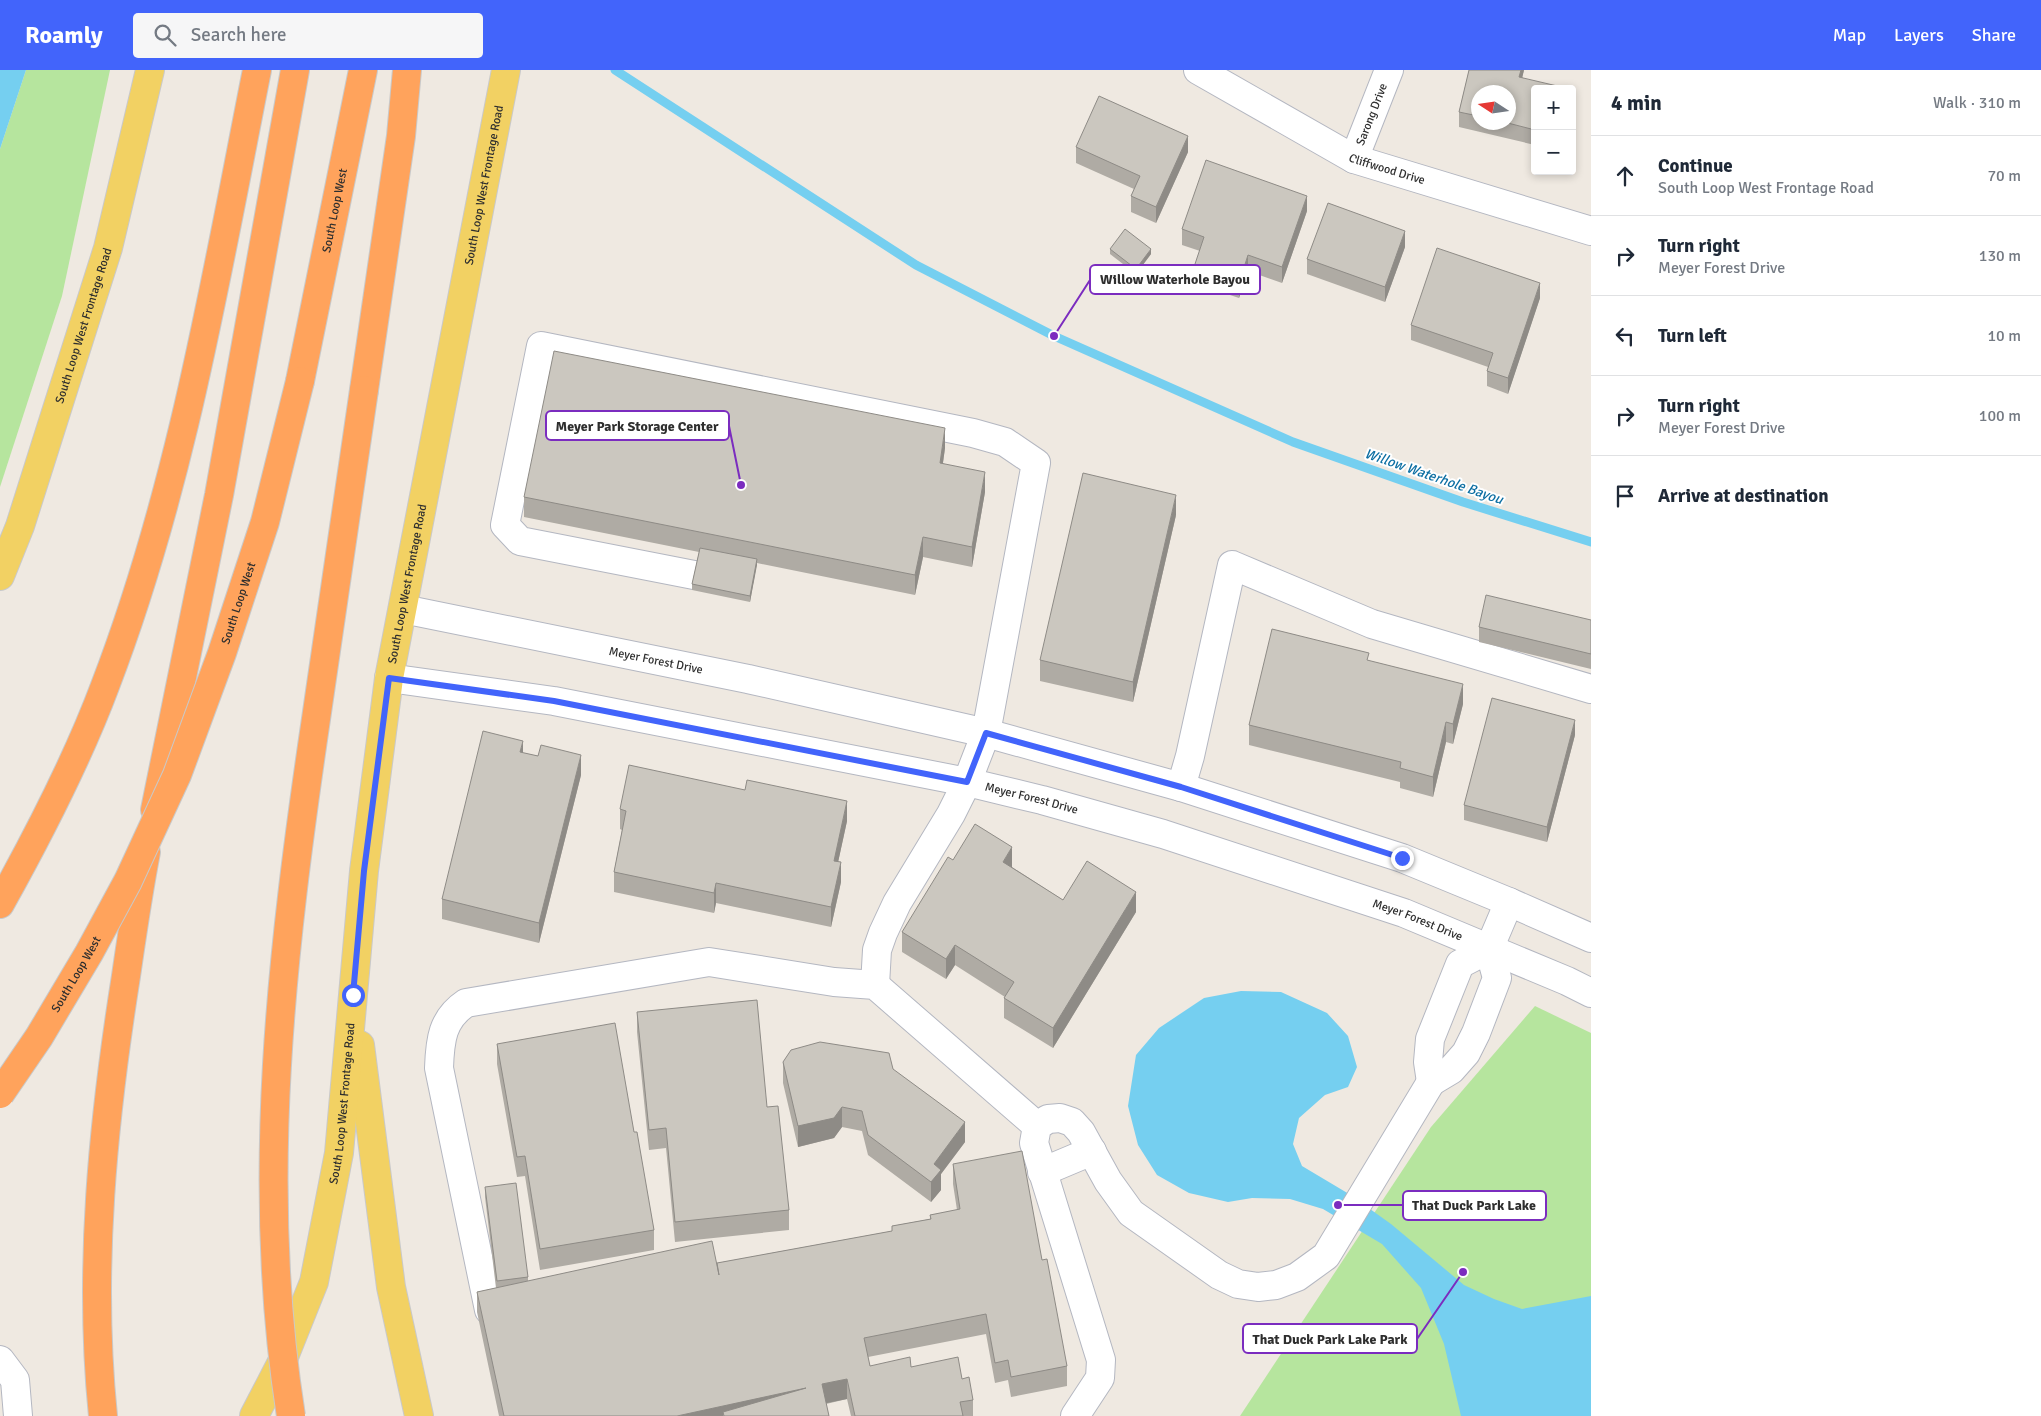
<!DOCTYPE html>
<html lang="en">
<head>
<meta charset="utf-8">
<style>
	:root { --surface:#fff; --page:#f6f6f7; --text:#1f2937; --muted:#747a83; --line:#e0e1e3; --accent:#4264fb }
	body { margin:0; font-family:Signika,sans-serif; background:var(--page); color:var(--text) }
	.controls { position:absolute; right:15px; top:15px; display:grid; overflow:hidden; border-radius:5px; box-shadow:0 2px 8px #0003 }
	.controls button { width:45px; height:45px; display:grid; place-items:center; padding:0; border:0; border-bottom:1px solid var(--line); background:var(--surface); color:var(--text); font:25px sans-serif }
	.compass { position:absolute; left:1471px; top:15px; width:45px; height:45px; border-radius:50%; background:var(--surface); box-shadow:0 2px 8px #0003; rotate:282deg }
	.stop { position:absolute; width:15px; height:15px; margin:-11px; border:4px solid #4264fb; border-radius:50%; background:#fff }
	.stop.end { background:#4264fb; border-color:#fff; box-shadow:0 1px 5px #0008 }
	.list { margin:0; padding:0; list-style:none }
	h2 { display:flex; justify-content:space-between; align-items:center; height:65px; margin:0; padding:0 20px; font-size:21px }
	h2 small { font-size:16px; font-weight:400; color:var(--muted) }
	.list li { display:grid; grid-template-columns:32px 1fr auto; gap:15px; align-items:center; box-sizing:border-box; height:80px; padding:0 20px; border-top:1px solid var(--line) }
	.list b { display:block; font-size:19px; white-space:nowrap }
	.list p { margin:0; font-size:16px; white-space:nowrap; color:var(--muted) }
	.list em { font-size:16px; font-style:normal; color:var(--muted) }
	.icon { flex:none; width:28px; height:28px; fill:none; stroke:currentColor; stroke-width:2; stroke-linecap:round; stroke-linejoin:round }
	.map { position:relative; flex:none; width:1591px; height:1346px; overflow:hidden }
	header { display:flex; align-items:center; gap:30px; box-sizing:border-box; height:70px; padding:0 25px; background:var(--accent); color:#fff }
	header strong { font-size:24px }
	nav { display:flex; gap:28px; margin-inline-start:auto; font-size:18px }
	.search { width:350px; height:45px; background:var(--page); display:flex; align-items:center; gap:12px; box-sizing:border-box; padding:0 18px; border-radius:5px; color:var(--muted); font-size:19px }
	main { display:flex }
	aside { flex:1; background:var(--surface) }
	.map>svg:first-child { display:block }
	.green { fill:#b6e59e }
	.water { fill:#75cff0 }
	.lines { fill:none; stroke-linecap:round; stroke-linejoin:round }
	.stream { stroke:#75cff0; stroke-width:9 }
	.minor-casing { stroke:#b4b7c1; stroke-width:30 }
	.major-casing { stroke:#c9c9c9; stroke-width:30 }
	.highway-casing { stroke:#c9c9c9; stroke-width:30 }
	.minor { stroke:#fff; stroke-width:28 }
	.major { stroke:#f2d163; stroke-width:28 }
	.highway { stroke:#ffa35c; stroke-width:28 }
	.highway-bridge-casing { stroke:#c9c9c9; stroke-width:30; stroke-linecap:butt }
	.highway-bridge { stroke:#ffa35c; stroke-width:28 }
	.wall { fill:#afaba4; fill-rule:evenodd }
	.shaded-wall { fill:#8e8b86 }
	.building { fill:#cbc7bf; stroke:#8e8b86 }
	.route { stroke:#4264fb; stroke-width:6 }
	.labels { text-anchor:middle; stroke-width:4; stroke-linejoin:round; paint-order:stroke }
	.street-label { font-size:12px; fill:#2e2e2e; stroke:#fff }
	.water-label { font-size:14px; font-style:italic; fill:#0d6fa3; stroke:#fff }
	.leader { fill:none; stroke:#7b2cbf; stroke-width:2 }
	.callout-dot { fill:#7b2cbf; stroke:#fff; stroke-width:2 }
	.callout { fill:#fff; stroke:#7b2cbf; stroke-width:2 }
	.callout-label { font-size:14px; text-anchor:middle; font-weight:bold; fill:#2e2e2e }
</style>
</head>
<body>
<header>
<strong>Roamly</strong>
<div class="search"><svg class="icon" aria-label="search" viewBox="0 0 24 24"><circle cx="10" cy="10" r="6"/><path d="M15 15l6 6"/></svg>Search here</div>
<nav><a>Map</a><a>Layers</a><a>Share</a></nav>
</header>
<main>
<div class="map">
<svg width="1591" height="1346" viewBox="0 0 1591 1346">
	<rect width="100%" height="100%" fill="#efe9e1"/>
	<g class="green">
		<path d="M 26,0 L 110,0 L 62,226 L 0,417 L 0,79 Z"/>
		<path d="M 1535,936 L 1591,963 L 1591,1346 L 1240,1346 L 1431,1057 Z"/>
	</g>
	<g class="water">
		<path d="M 0,0 L 26,0 L 0,79 Z"/>
		<path d="M 1241,921 L 1281,922 L 1327,943 L 1348,966 L 1357,997 L 1348,1017 L 1325,1025 L 1299,1048 L 1293,1074 L 1302,1096 L 1349,1124 L 1391,1154 L 1464,1215 L 1494,1229 L 1522,1239 L 1591,1226 L 1591,1346 L 1461,1346 L 1444,1274 L 1421,1218 L 1382,1174 L 1323,1139 L 1290,1129 L 1252,1128 L 1228,1132 L 1189,1123 L 1157,1105 L 1138,1075 L 1128,1036 L 1136,985 L 1159,958 L 1204,928 Z"/>
	</g>
	<g class="lines">
		<path class="stream" d="M 615,0 L 916,195 L 1054,266 L 1293,372 L 1463,432 L 1591,472"/>
		<defs>
			<g id="minor">
				<path id="s1" d="M 1198,0 L 1354,89 L 1591,161"/>
				<path id="s2" d="M 1354,89 L 1389,0"/>
				<path d="M 694,505 L 520,471 L 505,455 L 541,276 L 973,363 L 1005,372 L 1036,393 L 986,663 L 967,712 L 951,744 L 897,833 L 883,863 L 877,880 L 875,915"/>
				<path id="s3" d="M 403,539 L 748,609 L 986,663 L 1181,717 L 1402,788 L 1509,832 L 1591,868"/>
				<path id="s4" d="M 389,608 L 554,631 L 967,712 L 1042,730 L 1163,764 L 1404,843 L 1567,911 L 1591,923"/>
				<path d="M 1181,717 L 1190,686 L 1232,495 L 1372,554 L 1591,619"/>
				<path d="M 1489,879 L 1497,908 L 1476,963 L 1466,983 L 1451,1000 L 1431,1012 L 1428,992 L 1430,969 L 1460,894 Z"/>
				<path d="M 1489,879 L 1509,832"/>
				<path d="M 1042,1102 L 1092,1081"/>
				<path d="M 489,1240 L 439,998 C 440,970 442,949 466,933 L 709,892 L 834,912 L 875,915 L 1037,1056"/>
				<path d="M 0,1290 L 15,1310 L 18,1346"/>
				<path d="M 1075,1346 L 1100,1308 L 1101,1290 L 1034,1073 L 1037,1056 L 1048,1049 L 1060,1048 L 1072,1052 L 1081,1062 L 1108,1111 L 1131,1143 L 1219,1205 L 1238,1214 L 1258,1217 L 1276,1215 L 1297,1207 L 1326,1186 L 1431,1012"/>
			</g>
			<g id="major">
				<path id="s5" d="M 0,506 L 20,456 L 108,178 L 150,0"/>
				<path d="M 360,975 L 391,1217 L 419,1346"/>
				<path id="s6" d="M 254,1346 L 282,1292 L 314,1212 L 339,1083 L 364,801 L 389,608 L 506,0"/>
			</g>
			<g id="highway">
				<path id="s7" d="M 300,311 L 363,0"/>
				<path d="M 364,320 L 401,66 L 407,0"/>
				<path d="M 155,740 L 219,425 L 295,0"/>
				<path d="M 0,834 C 39,764 77,691 105,616 C 181,418 216,207 257,0"/>
				<path d="M 103,1346 C 88,1199 103,1051 126,906 C 132,865 138,823 146,782"/>
			</g>
		</defs>
		<use href="#minor" class="minor-casing"/>
		<use href="#major" class="major-casing"/>
		<use href="#highway" class="highway-casing"/>
		<use href="#minor" class="minor"/>
		<use href="#major" class="major"/>
		<use href="#highway" class="highway"/>
		<defs>
			<g id="highway-bridge">
				<path id="s8" d="M 0,1024 L 39,967 L 89,883 L 128,811 L 177,705 L 222,583 L 265,452 L 300,311"/>
				<path d="M 291,1346 C 254,1114 282,879 316,649 C 332,539 348,429 364,320"/>
			</g>
		</defs>
		<use href="#highway-bridge" class="highway-bridge-casing"/>
		<use href="#highway-bridge" class="highway-bridge"/>
	</g>
	<g class="wall">
		<path d="M 1469,0 L 1524,0 L 1522,7 L 1535,19 L 1535,75 L 1459,57 L 1459,42 ZM 1478,22 L 1508,52 L 1478,52 Z"/>
		<path d="M 1076,77 L 1188,82 L 1156,153 L 1131,142 L 1131,126 L 1134,119 L 1076,93 Z"/>
		<path d="M 1307,141 L 1282,213 L 1248,201 L 1239,228 L 1194,213 L 1194,197 L 1200,181 L 1182,175 L 1182,159 Z"/>
		<path d="M 1405,177 L 1385,232 L 1307,204 L 1307,189 Z"/>
		<path d="M 1110,179 L 1151,184 L 1136,204 L 1110,184 Z"/>
		<path d="M 1540,228 L 1508,324 L 1487,316 L 1487,301 L 1488,297 L 1411,270 L 1411,255 Z"/>
		<path d="M 945,378 L 943,393 L 985,422 L 972,497 L 923,487 L 915,525 L 757,493 L 750,532 L 692,520 L 692,514 L 699,482 L 524,447 L 524,427 Z"/>
		<path d="M 1176,445 L 1133,632 L 1040,611 L 1040,590 Z"/>
		<path d="M 1591,550 L 1591,599 L 1479,572 L 1479,557 Z"/>
		<path d="M 1369,591 L 1463,634 L 1453,674 L 1446,672 L 1433,727 L 1400,718 L 1400,712 L 1249,675 L 1249,655 Z"/>
		<path d="M 1575,665 L 1547,772 L 1464,750 L 1464,735 Z"/>
		<path d="M 523,683 L 538,686 L 581,705 L 539,873 L 442,849 L 442,829 Z"/>
		<path d="M 620,739 L 847,751 L 838,792 L 841,812 L 831,857 L 716,833 L 714,843 L 614,822 L 614,802 L 622,760 L 620,759 Z"/>
		<path d="M 953,790 L 1012,797 L 1063,830 L 1136,842 L 1053,978 L 1004,948 L 1004,928 L 1005,927 L 955,895 L 946,909 L 902,882 L 902,862 Z"/>
		<path d="M 637,942 L 767,1037 L 789,1140 L 789,1160 L 675,1172 L 666,1078 L 649,1080 L 637,962 Z"/>
		<path d="M 497,974 L 634,1062 L 654,1160 L 654,1180 L 540,1200 L 525,1106 L 517,1107 L 497,994 Z"/>
		<path d="M 783,992 L 893,999 L 965,1072 L 941,1104 L 941,1120 L 931,1132 L 868,1085 L 862,1061 L 842,1057 L 834,1068 L 798,1077 L 783,1013 Z"/>
		<path d="M 953,1094 L 1042,1190 L 1067,1296 L 1067,1316 L 1011,1327 L 1008,1310 L 995,1313 L 986,1264 L 868,1287 L 870,1296 L 911,1297 L 962,1309 L 973,1330 L 973,1346 L 851,1346 L 847,1329 L 826,1334 L 829,1346 L 499,1346 L 477,1242 L 477,1222 L 496,1218 L 485,1127 L 485,1117 L 528,1207 L 528,1211 L 717,1198 L 717,1193 L 892,1161 L 892,1156 L 930,1149 L 930,1145 L 957,1140 L 953,1114 Z"/>
	</g>
	<g class="shaded-wall">
		<path d="M 1521,0 L 1524,0 L 1519,22 L 1519,7 Z"/>
		<path d="M 1573,20 L 1573,35 L 1572,40 L 1572,25 Z"/>
		<path d="M 1188,66 L 1188,82 L 1156,153 L 1156,137 Z"/>
		<path d="M 1307,126 L 1307,141 L 1282,213 L 1282,197 Z"/>
		<path d="M 1405,161 L 1405,177 L 1385,232 L 1385,217 Z"/>
		<path d="M 1151,179 L 1151,184 L 1136,204 L 1136,199 Z"/>
		<path d="M 1248,185 L 1248,201 L 1239,228 L 1239,213 Z"/>
		<path d="M 1540,213 L 1540,228 L 1508,324 L 1508,308 Z"/>
		<path d="M 945,358 L 945,378 L 940,413 L 940,393 Z"/>
		<path d="M 985,402 L 985,422 L 972,497 L 972,477 Z"/>
		<path d="M 1176,425 L 1176,445 L 1133,632 L 1133,612 Z"/>
		<path d="M 923,467 L 923,487 L 915,525 L 915,505 Z"/>
		<path d="M 757,489 L 757,495 L 750,532 L 750,526 Z"/>
		<path d="M 1463,614 L 1463,634 L 1453,674 L 1453,654 Z"/>
		<path d="M 1575,650 L 1575,665 L 1547,772 L 1547,757 Z"/>
		<path d="M 1446,652 L 1446,672 L 1433,727 L 1433,707 Z"/>
		<path d="M 523,671 L 523,691 L 520,682 Z"/>
		<path d="M 581,685 L 581,705 L 539,873 L 539,853 Z"/>
		<path d="M 847,731 L 847,751 L 834,811 L 834,791 Z"/>
		<path d="M 1012,777 L 1012,797 L 1003,812 L 1003,792 Z"/>
		<path d="M 841,792 L 841,812 L 831,857 L 831,837 Z"/>
		<path d="M 716,813 L 716,833 L 714,843 L 714,823 Z"/>
		<path d="M 1136,822 L 1136,842 L 1053,978 L 1053,958 Z"/>
		<path d="M 955,875 L 955,895 L 946,909 L 946,889 Z"/>
		<path d="M 842,1037 L 842,1057 L 834,1068 L 798,1077 L 798,1056 Z"/>
		<path d="M 965,1052 L 965,1072 L 941,1104 L 941,1120 L 931,1132 L 931,1112 L 934,1094 Z"/>
		<path d="M 847,1309 L 847,1329 L 822,1334 L 822,1314 Z"/>
		<path d="M 806,1318 L 723,1342 L 723,1346 L 677,1346 Z"/>
	</g>
	<g class="building">
		<path d="M 1469,0 L 1521,0 L 1519,7 L 1570,19 L 1535,19 L 1535,60 L 1504,52 L 1508,52 L 1508,22 L 1478,22 L 1478,46 L 1459,42 Z"/>
		<path d="M 1099,26 L 1188,66 L 1156,137 L 1131,126 L 1140,106 L 1076,77 Z"/>
		<path d="M 1206,90 L 1307,126 L 1282,197 L 1248,185 L 1239,213 L 1194,197 L 1204,167 L 1182,159 Z"/>
		<path d="M 1328,133 L 1405,161 L 1385,217 L 1307,189 Z"/>
		<path d="M 1125,159 L 1151,179 L 1136,199 L 1110,179 Z"/>
		<path d="M 1437,178 L 1540,213 L 1508,308 L 1487,301 L 1493,283 L 1411,255 Z"/>
		<path d="M 554,281 L 945,358 L 940,393 L 985,402 L 972,477 L 923,467 L 915,505 L 524,427 Z"/>
		<path d="M 1083,403 L 1176,425 L 1133,612 L 1040,590 Z"/>
		<path d="M 700,478 L 757,489 L 750,526 L 692,514 Z"/>
		<path d="M 1486,525 L 1591,550 L 1591,584 L 1479,557 Z"/>
		<path d="M 1272,559 L 1369,583 L 1367,590 L 1463,614 L 1453,654 L 1446,652 L 1433,707 L 1400,698 L 1401,692 L 1249,655 Z"/>
		<path d="M 1492,628 L 1575,650 L 1547,757 L 1464,735 Z"/>
		<path d="M 483,661 L 523,671 L 520,682 L 538,686 L 541,675 L 581,685 L 539,853 L 442,829 Z"/>
		<path d="M 629,695 L 745,720 L 747,710 L 847,731 L 834,791 L 841,792 L 831,837 L 716,813 L 714,823 L 614,802 L 626,741 L 620,739 Z"/>
		<path d="M 975,754 L 1012,777 L 1003,792 L 1063,830 L 1087,791 L 1136,822 L 1053,958 L 1004,928 L 1014,912 L 955,875 L 946,889 L 902,862 L 948,787 L 953,790 Z"/>
		<path d="M 757,930 L 767,1037 L 778,1036 L 789,1140 L 675,1152 L 666,1058 L 649,1060 L 637,942 Z"/>
		<path d="M 615,953 L 634,1062 L 637,1062 L 654,1160 L 540,1179 L 525,1086 L 517,1087 L 497,974 Z"/>
		<path d="M 820,972 L 889,983 L 893,999 L 965,1052 L 934,1094 L 941,1100 L 931,1112 L 868,1065 L 862,1041 L 842,1037 L 834,1048 L 798,1056 L 783,992 L 791,980 Z"/>
		<path d="M 1022,1081 L 1042,1190 L 1047,1189 L 1067,1296 L 1011,1307 L 1008,1290 L 995,1293 L 986,1244 L 864,1268 L 870,1296 L 910,1287 L 911,1297 L 958,1287 L 962,1309 L 969,1307 L 973,1330 L 960,1332 L 963,1346 L 855,1346 L 847,1309 L 822,1314 L 829,1346 L 724,1346 L 723,1342 L 806,1318 L 677,1346 L 504,1346 L 477,1222 L 712,1171 L 719,1205 L 717,1193 L 892,1161 L 892,1156 L 931,1149 L 930,1145 L 960,1139 L 953,1094 Z"/>
		<path d="M 516,1113 L 528,1207 L 497,1211 L 485,1117 Z"/>
	</g>
	<g class="lines">
		<path class="route" d="M 353,925 L 364,801 L 389,608 L 554,631 L 967,712 L 986,663 L 1181,717 L 1402,788"/>
	</g>
	<g class="labels">
		<g class="street-label">
			<text dy="4" stroke="none"><textPath href="#s2" startOffset="48">Sarong Drive</textPath></text>
			<text dy="4" stroke="none"><textPath href="#s1" startOffset="214">Cliffwood Drive</textPath></text>
			<text dy="4" stroke="none"><textPath href="#s6" startOffset="1258">South Loop West Frontage Road</textPath></text>
			<text dy="4" stroke="none"><textPath href="#s7" startOffset="174">South Loop West</textPath></text>
			<text dy="4" stroke="none"><textPath href="#s5" startOffset="264">South Loop West Frontage Road</textPath></text>
			<text dy="4" stroke="none"><textPath href="#s6" startOffset="852">South Loop West Frontage Road</textPath></text>
			<text dy="4" stroke="none"><textPath href="#s8" startOffset="548">South Loop West</textPath></text>
			<text dy="4" stroke="none"><textPath href="#s3" startOffset="258">Meyer Forest Drive</textPath></text>
			<text dy="4" stroke="none"><textPath href="#s4" startOffset="654">Meyer Forest Drive</textPath></text>
			<text dy="4" stroke="none"><textPath href="#s4" startOffset="1059">Meyer Forest Drive</textPath></text>
			<text dy="4" stroke="none"><textPath href="#s8" startOffset="142">South Loop West</textPath></text>
			<text dy="4" stroke="none"><textPath href="#s6" startOffset="328">South Loop West Frontage Road</textPath></text>
		</g>
		<g class="water-label">
			<text transform="translate(1434 406) rotate(19)" y="5">Willow Waterhole Bayou</text>
		</g>
	</g>
	<path class="leader" d="M1054 266L1090 210M741 415L729 356M1338 1135L1403 1135M1463 1202L1417 1269"/>
	<g class="callout-dot">
		<circle cx="1054" cy="266" r="5"/>
		<circle cx="741" cy="415" r="5"/>
		<circle cx="1338" cy="1135" r="5"/>
		<circle cx="1463" cy="1202" r="5"/>
	</g>
	<g class="callout">
		<rect x="1090" y="195" width="170" height="29" rx="5"/>
		<rect x="546" y="341" width="183" height="29" rx="5"/>
		<rect x="1403" y="1121" width="143" height="29" rx="5"/>
		<rect x="1243" y="1254" width="174" height="29" rx="5"/>
	</g>
	<g class="callout-label">
		<text x="1175" y="214">Willow Waterhole Bayou</text>
		<text x="637" y="361">Meyer Park Storage Center</text>
		<text x="1474" y="1140">That Duck Park Lake</text>
		<text x="1330" y="1274">That Duck Park Lake Park</text>
	</g>
</svg>
<div class="controls">
<button>+</button>
<button>−</button>
</div>
<svg class="compass" viewBox="-18 -18 36 36"><path d="M0-13l5 13h-10z" fill="#e53935"/><path d="M0 13l5-13h-10z" fill="#747a83"/></svg>
<div class="stop" style="left:353px;top:925px"></div>
<div class="stop end" style="left:1402px;top:788px"></div>
</div>
<aside>
<h2>4 min<small>Walk · 310 m</small></h2>
<ul class="list">
<li><svg class="icon" aria-label="ahead" viewBox="0 0 24 24"><path d="M12 20V5M6 11l6-6 6 6"/></svg><div><b>Continue</b><p>South Loop West Frontage Road</p></div><em>70 m</em></li>
<li><svg class="icon" aria-label="right" viewBox="0 0 24 24"><path d="M7 20v-9h11M14 6l5 5-5 5"/></svg><div><b>Turn right</b><p>Meyer Forest Drive</p></div><em>130 m</em></li>
<li><svg class="icon" aria-label="left" viewBox="0 0 24 24"><path d="M17 20v-9H6M10 6l-5 5 5 5"/></svg><div><b>Turn left</b></div><em>10 m</em></li>
<li><svg class="icon" aria-label="right" viewBox="0 0 24 24"><path d="M7 20v-9h11M14 6l5 5-5 5"/></svg><div><b>Turn right</b><p>Meyer Forest Drive</p></div><em>100 m</em></li>
<li><svg class="icon" aria-label="arrive" viewBox="0 0 24 24"><path d="M6 21V4h12l-3 4 3 4H6"/></svg><div><b>Arrive at destination</b></div></li>
</ul>
</aside>
</main>
</body>
</html>
